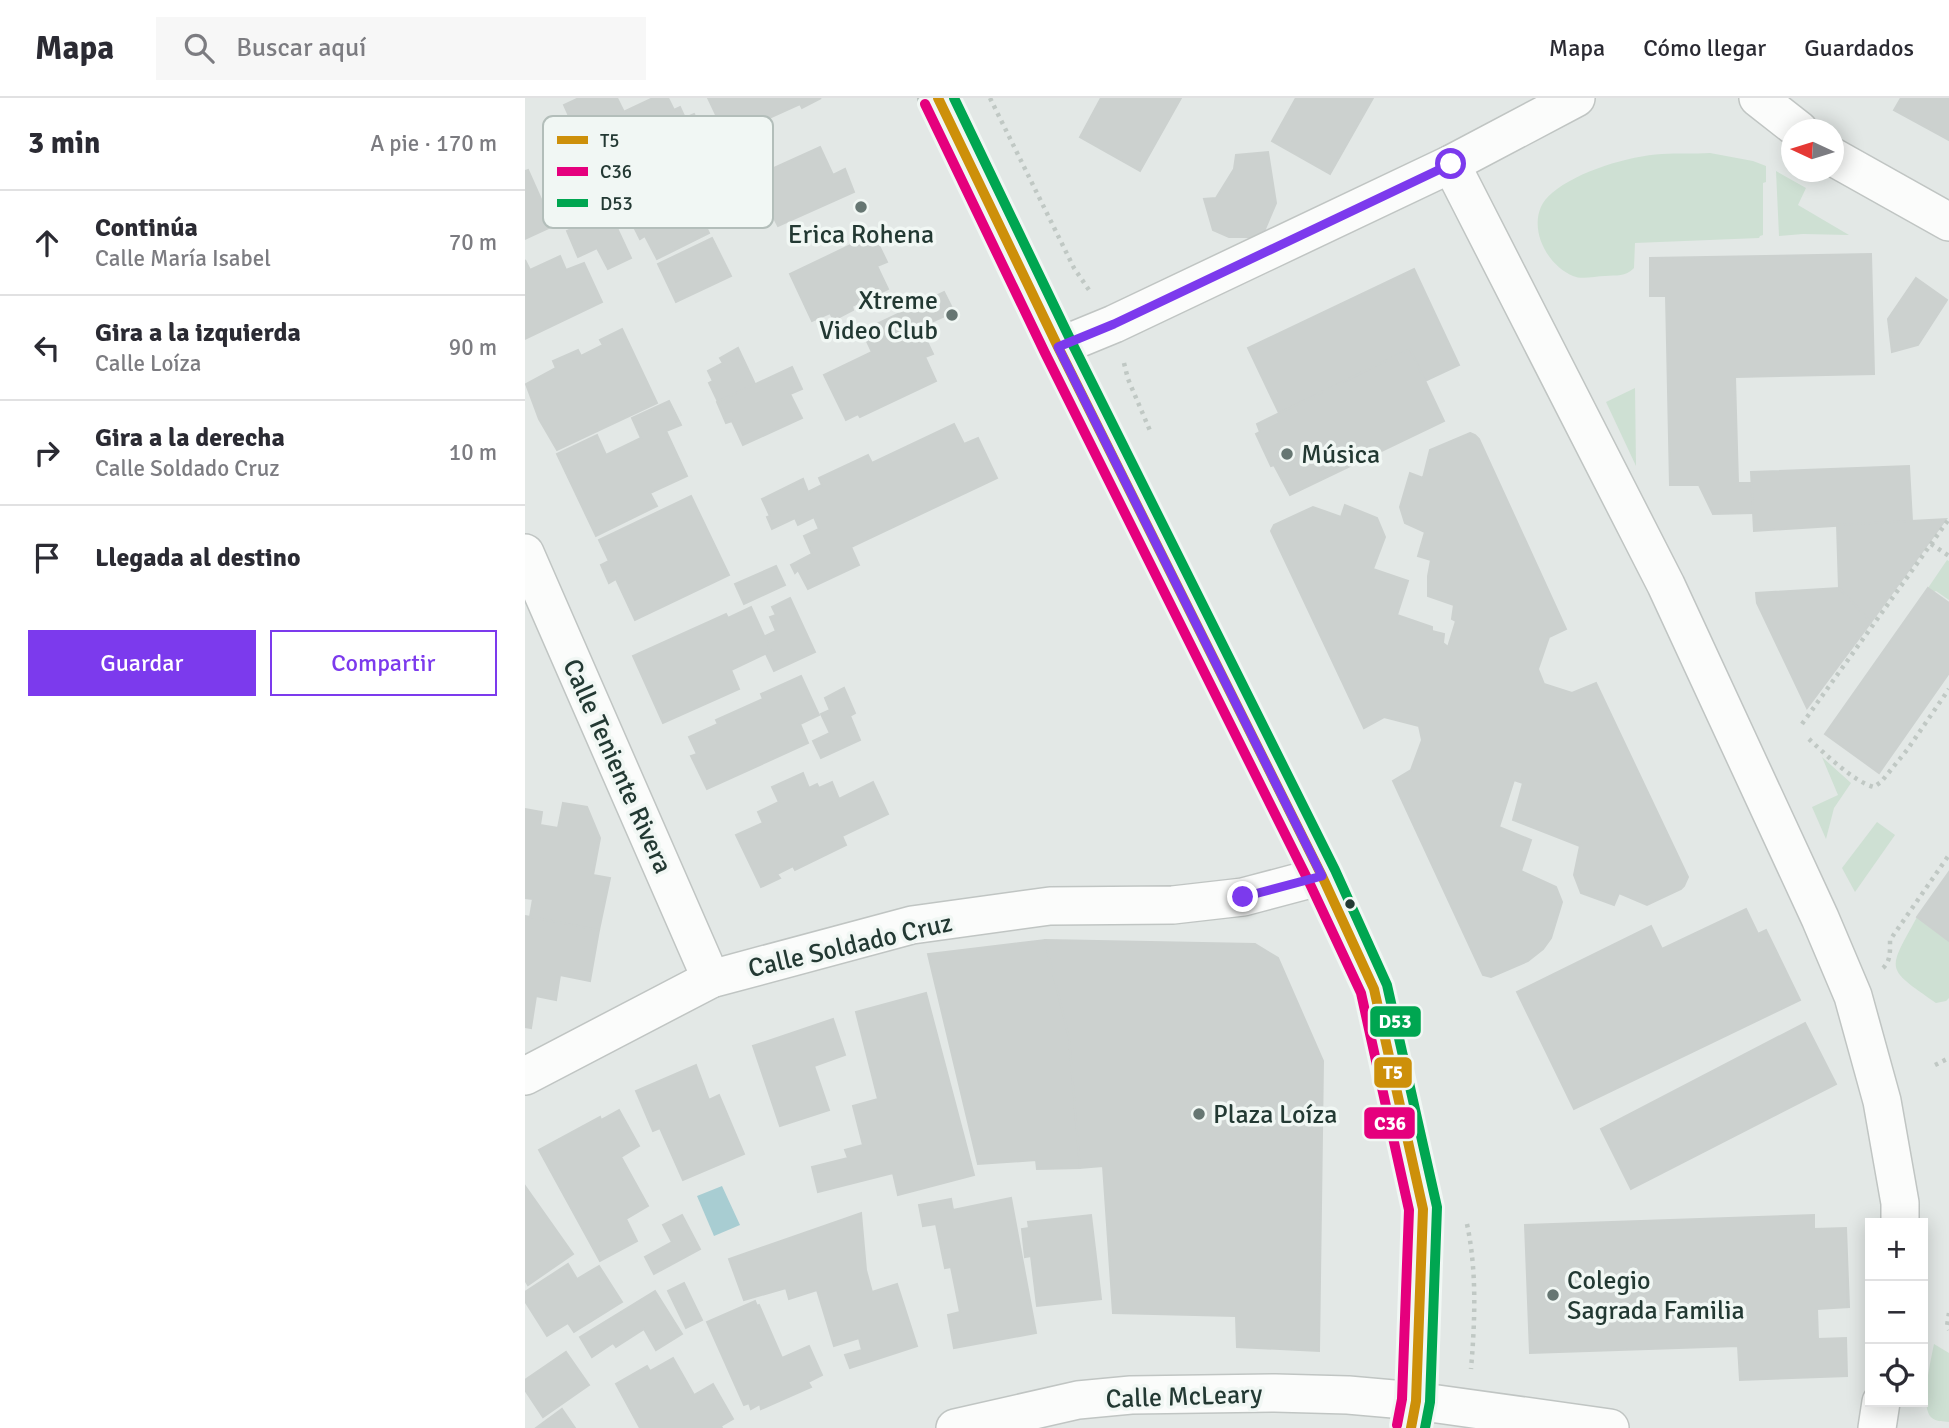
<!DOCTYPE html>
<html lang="es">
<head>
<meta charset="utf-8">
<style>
	:root { --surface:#fff; --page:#f7f7f7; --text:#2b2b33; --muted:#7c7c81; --line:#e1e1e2; --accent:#7c3aed }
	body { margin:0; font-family:Signika,sans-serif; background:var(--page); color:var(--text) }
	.controls { position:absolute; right:21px; bottom:21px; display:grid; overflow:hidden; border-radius:0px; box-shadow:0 4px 18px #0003 }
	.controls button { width:63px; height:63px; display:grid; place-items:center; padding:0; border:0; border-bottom:2px solid var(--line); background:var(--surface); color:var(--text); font:35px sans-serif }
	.compass { position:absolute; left:1256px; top:21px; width:63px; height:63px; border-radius:50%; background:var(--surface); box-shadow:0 4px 18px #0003; rotate:274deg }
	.stop { position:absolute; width:21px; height:21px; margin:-16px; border:5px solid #7c3aed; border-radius:50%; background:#fff }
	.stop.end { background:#7c3aed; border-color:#fff; box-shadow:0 2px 7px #0008 }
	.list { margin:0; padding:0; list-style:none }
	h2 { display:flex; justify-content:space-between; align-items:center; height:91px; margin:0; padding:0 28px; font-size:30px }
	h2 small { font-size:23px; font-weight:400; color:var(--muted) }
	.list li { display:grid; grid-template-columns:46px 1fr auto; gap:21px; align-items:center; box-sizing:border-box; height:105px; padding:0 28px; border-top:2px solid var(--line) }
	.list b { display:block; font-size:26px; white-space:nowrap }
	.list p { margin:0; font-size:23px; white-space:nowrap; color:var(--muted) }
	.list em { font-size:23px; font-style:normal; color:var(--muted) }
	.actions { display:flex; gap:14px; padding:21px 28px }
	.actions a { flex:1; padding:16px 0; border:2px solid var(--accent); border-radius:0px; text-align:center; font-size:24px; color:var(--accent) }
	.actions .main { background:var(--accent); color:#fff }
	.icon { flex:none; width:38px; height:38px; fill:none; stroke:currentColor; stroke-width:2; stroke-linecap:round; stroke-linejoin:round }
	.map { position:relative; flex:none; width:1424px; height:1330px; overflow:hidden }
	header { display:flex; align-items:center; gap:42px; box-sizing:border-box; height:98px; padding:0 35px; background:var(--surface); border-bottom:2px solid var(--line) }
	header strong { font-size:33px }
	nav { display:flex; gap:38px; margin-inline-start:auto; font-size:24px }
	.search { width:490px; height:63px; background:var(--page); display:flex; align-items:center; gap:18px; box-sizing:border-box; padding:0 24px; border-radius:0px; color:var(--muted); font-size:26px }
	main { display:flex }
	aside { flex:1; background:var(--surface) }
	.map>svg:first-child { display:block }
	.green { fill:#cee0d3 }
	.water { fill:#a8cdd2 }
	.building { fill:#ccd1cf; stroke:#ccd1cf; stroke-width:2 }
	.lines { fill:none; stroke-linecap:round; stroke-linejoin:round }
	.street-casing { stroke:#c0c5c3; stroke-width:40 }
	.primary-casing { stroke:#bcc4c2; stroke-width:42 }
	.path { stroke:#c0c8c4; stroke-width:4.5; stroke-dasharray:3.5 5; stroke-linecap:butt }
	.street { stroke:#fbfcfb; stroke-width:37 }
	.primary { stroke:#ced4d2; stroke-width:38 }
	.bus-1-casing { stroke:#f1f7f4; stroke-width:16 }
	.bus-2-casing { stroke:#f1f7f4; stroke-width:16 }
	.bus-3-casing { stroke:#f1f7f4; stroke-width:16 }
	.bus-1 { stroke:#cd900a; stroke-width:10 }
	.bus-2 { stroke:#e5007d; stroke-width:10 }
	.bus-3 { stroke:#00a651; stroke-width:10 }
	.route { stroke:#7c3aed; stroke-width:9 }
	.poi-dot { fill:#667672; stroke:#f1f7f4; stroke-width:2.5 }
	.bus-dot { fill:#233933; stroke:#f1f7f4; stroke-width:2.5 }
	.labels { text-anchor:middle; stroke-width:7; stroke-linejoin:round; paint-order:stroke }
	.poi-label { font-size:26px; fill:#233933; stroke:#f1f7f4; text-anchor:start }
	.street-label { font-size:26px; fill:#233933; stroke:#f1f7f4 }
	.key { fill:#f1f7f4; stroke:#b3beba; stroke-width:2 }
	.key-label { font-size:19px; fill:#233933 }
	.line-badge { stroke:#f1f7f4; stroke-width:2.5 }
	.badge-label { font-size:19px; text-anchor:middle; font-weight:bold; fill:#fff }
</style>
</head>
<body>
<header>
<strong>Mapa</strong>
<div class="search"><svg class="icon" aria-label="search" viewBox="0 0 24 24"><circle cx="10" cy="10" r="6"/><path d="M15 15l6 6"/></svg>Buscar aquí</div>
<nav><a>Mapa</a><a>Cómo llegar</a><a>Guardados</a></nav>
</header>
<main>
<aside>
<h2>3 min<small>A pie · 170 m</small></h2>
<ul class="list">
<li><svg class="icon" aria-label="ahead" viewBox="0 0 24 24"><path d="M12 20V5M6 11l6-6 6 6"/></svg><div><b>Continúa</b><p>Calle María Isabel</p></div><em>70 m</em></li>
<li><svg class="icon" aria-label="left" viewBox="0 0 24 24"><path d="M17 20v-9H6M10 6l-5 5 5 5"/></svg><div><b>Gira a la izquierda</b><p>Calle Loíza</p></div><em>90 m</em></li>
<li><svg class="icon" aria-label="right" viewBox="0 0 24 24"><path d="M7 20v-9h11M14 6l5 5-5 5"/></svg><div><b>Gira a la derecha</b><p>Calle Soldado Cruz</p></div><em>10 m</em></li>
<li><svg class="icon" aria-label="arrive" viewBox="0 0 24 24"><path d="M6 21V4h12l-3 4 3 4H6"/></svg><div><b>Llegada al destino</b></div></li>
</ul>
<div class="actions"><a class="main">Guardar</a><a>Compartir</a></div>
</aside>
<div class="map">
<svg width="1424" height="1330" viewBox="0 0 1424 1330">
	<rect width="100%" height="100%" fill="#e3e8e6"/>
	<g class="green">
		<path d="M 1185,55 L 1228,63 L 1241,68 L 1241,84 L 1238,85 L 1238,137 L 1235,138 L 1234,140 L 1110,145 L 1109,170 C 1100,179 1092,177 1080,178 C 1070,178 1057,182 1048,178 C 1017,165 998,118 1027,95 C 1053,73 1104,58 1137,56 C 1153,55 1169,56 1185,55 Z"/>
		<path d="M 1251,73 L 1281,90 L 1273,107 L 1324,137 L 1278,136 L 1254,138 Z"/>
		<path d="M 1110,290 L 1111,368 L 1081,304 Z"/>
		<path d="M 1422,462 L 1424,463 L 1424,502 L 1411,493 L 1409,494 L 1403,490 Z"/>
		<path d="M 1297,659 L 1326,685 L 1309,710 L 1301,741 L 1287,709 L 1313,697 Z"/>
		<path d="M 1352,724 L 1370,737 L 1330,794 L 1317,770 Z"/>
		<path d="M 1392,819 L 1424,843 L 1424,900 L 1421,903 L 1411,905 C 1360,869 1362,874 1392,819 Z"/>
		<path d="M 1409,1246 L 1424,1255 L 1424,1324 C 1418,1323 1412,1324 1407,1320 C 1394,1310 1406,1262 1409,1246 Z"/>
	</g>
	<path class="water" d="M 197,1088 L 215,1127 L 189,1138 L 172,1098 Z"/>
	<g class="building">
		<path d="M 54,0 L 92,0 L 99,14 L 52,36 L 39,7 Z"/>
		<path d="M 128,0 L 143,0 L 149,12 L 155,9 L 160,20 L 169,16 L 177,33 L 97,71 L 75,25 Z"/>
		<path d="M 183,0 L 296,0 L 277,10 L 275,6 L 244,20 L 246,26 L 226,35 L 223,29 L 201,38 Z"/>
		<path d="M 576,0 L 656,0 L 615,73 L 555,39 Z"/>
		<path d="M 771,0 L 848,0 L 805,76 L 747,43 Z"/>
		<path d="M 1376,0 L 1424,0 L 1424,42 L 1369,12 Z"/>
		<path d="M 295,49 L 308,77 L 320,71 L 329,94 L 253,128 L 240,102 L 220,112 L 209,88 Z"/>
		<path d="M 743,54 L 751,105 L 740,131 L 739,139 L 704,139 L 688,132 L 679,101 L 691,100 L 709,71 L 711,57 Z"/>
		<path d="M 3,72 L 28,128 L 0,141 L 0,73 Z"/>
		<path d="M 163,92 L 184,135 L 132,161 L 120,138 L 115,141 L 105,121 Z"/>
		<path d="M 84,113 L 106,160 L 83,171 L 72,150 L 53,159 L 42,133 Z"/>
		<path d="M 346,131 L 362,164 L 352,168 L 363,191 L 327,208 L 328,212 L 309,222 L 305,215 L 287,223 L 265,176 L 332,144 L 330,139 Z"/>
		<path d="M 187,140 L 206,178 L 151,204 L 133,166 Z"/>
		<path d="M 1346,156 L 1349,276 L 1210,279 L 1213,385 L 1226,385 L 1228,415 L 1188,416 L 1174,387 L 1145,387 L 1141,198 L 1125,198 L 1125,160 Z"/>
		<path d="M 35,158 L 41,172 L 59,165 L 77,204 L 0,241 L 0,162 L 5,172 Z"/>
		<path d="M 889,171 L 934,267 L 900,283 L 885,251 L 754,315 L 723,250 Z"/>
		<path d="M 1391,180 L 1422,202 L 1393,247 L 1367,254 L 1363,221 Z"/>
		<path d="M 419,194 L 429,214 L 395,229 L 408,256 L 400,259 L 411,283 L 335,319 L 333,316 L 321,322 L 299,277 L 347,254 L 337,233 Z"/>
		<path d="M 97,231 L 132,305 L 32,352 L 14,321 L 1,286 L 31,270 L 28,263 L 53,252 L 56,258 L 78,247 L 75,242 Z"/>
		<path d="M 213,250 L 230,286 L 193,304 L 184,285 L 188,283 L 183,273 L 198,265 L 195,260 Z"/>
		<path d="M 885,251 L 919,323 L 765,397 L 749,367 L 746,368 L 731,336 L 735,334 L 732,326 Z"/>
		<path d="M 267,269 L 277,291 L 265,296 L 277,320 L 218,347 L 207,323 L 201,325 L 192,304 Z"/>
		<path d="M 144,303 L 156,327 L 141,333 L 162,378 L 125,395 L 132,408 L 71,438 L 32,356 L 72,337 L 81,357 L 116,340 L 107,320 Z"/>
		<path d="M 429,326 L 439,346 L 453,340 L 472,380 L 326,449 L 334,467 L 283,491 L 273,472 L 270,475 L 266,467 L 287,456 L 279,438 L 294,431 L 289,419 L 273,427 L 270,420 L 247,431 L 242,419 L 245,418 L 237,401 L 278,381 L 283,394 L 297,387 L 294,380 L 343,357 L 347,365 Z"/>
		<path d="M 945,335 L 950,337 L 954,341 L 1041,531 L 1024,539 L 1013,571 L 1019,586 L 1047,595 L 1071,585 L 1163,779 L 1159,788 L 1156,791 L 1122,807 L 1094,795 L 1089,807 L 1056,795 L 1049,777 L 1055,748 L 988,722 L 998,685 L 989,682 L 974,729 L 1006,742 L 996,773 L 1031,789 L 1037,804 L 1026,840 L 1018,851 L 1003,863 L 966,879 L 958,877 L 868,683 L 886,672 L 897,642 L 894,628 L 859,619 L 839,630 L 746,433 L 749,427 L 788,409 L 816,419 L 820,407 L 852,420 L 860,439 L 848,471 L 883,483 L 872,517 L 907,529 L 907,533 L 919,536 L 918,545 L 923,549 L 931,523 L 927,521 L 929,507 L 903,498 L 903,478 L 906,462 L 893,458 L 900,434 L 880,425 L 875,409 L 885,375 L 898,380 L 905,352 Z"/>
		<path d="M 1384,368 L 1387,423 L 1229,433 L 1226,374 Z"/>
		<path d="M 166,398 L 204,477 L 110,522 L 91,481 L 84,485 L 76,467 L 84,463 L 74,442 Z"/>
		<path d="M 1421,421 L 1346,524 L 1314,490 L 1312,427 Z"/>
		<path d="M 251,468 L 260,487 L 219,506 L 210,486 Z"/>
		<path d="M 1314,490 L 1346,524 L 1282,610 L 1232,505 L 1231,495 Z"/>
		<path d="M 1403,490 L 1424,505 L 1424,575 L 1354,675 L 1300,636 Z"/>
		<path d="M 265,500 L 290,554 L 249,573 L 234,541 L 251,533 L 245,519 L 251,517 L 247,509 Z"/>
		<path d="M 226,509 L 246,553 L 206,572 L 214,591 L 138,625 L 108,558 L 201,516 L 203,520 Z"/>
		<path d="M 276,578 L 294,617 L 275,626 L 283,645 L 182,691 L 166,658 L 172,656 L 164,639 L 193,626 L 191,622 L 238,601 L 236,596 Z"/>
		<path d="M 319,590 L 330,615 L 325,618 L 335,642 L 296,660 L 288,643 L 305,635 L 296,616 L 305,612 L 300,600 Z"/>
		<path d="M 278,675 L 284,690 L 292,686 L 294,690 L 307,684 L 314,701 L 348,684 L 363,716 L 317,738 L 321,747 L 270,772 L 268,768 L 252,776 L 255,780 L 236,789 L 211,737 L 238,725 L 233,714 L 254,704 L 247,689 Z"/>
		<path d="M 38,705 L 62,709 L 75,740 L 68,777 L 85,780 L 74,832 L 5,819 L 8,801 L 0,800 L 0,711 L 17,714 L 15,727 L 33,730 Z"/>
		<path d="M 1424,774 L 1424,843 L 1392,819 Z"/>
		<path d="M 1221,811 L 1233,836 L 1241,832 L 1275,902 L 1049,1011 L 992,894 L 1126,828 L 1137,851 Z"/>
		<path d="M 0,818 L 74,832 L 65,883 L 35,877 L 31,902 L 11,898 L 6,930 L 0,929 Z"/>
		<path d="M 520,842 L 544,940 L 555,1070 L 512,1071 L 511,1062 L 453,1066 L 403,856 Z"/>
		<path d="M 520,842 L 730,846 L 753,860 L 798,963 L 794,1253 L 712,1249 L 711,1218 L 588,1215 L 578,1068 L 555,1070 L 544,940 Z"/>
		<path d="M 401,895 L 449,1077 L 373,1097 L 368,1075 L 293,1094 L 287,1069 L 323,1060 L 320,1052 L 338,1047 L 328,1008 L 353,1001 L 331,914 Z"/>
		<path d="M 308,921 L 320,957 L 289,968 L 304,1012 L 255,1028 L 228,948 Z"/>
		<path d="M 1280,925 L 1311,986 L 1106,1091 L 1076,1031 Z"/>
		<path d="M 171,967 L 184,1002 L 194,997 L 219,1056 L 158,1082 L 135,1030 L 128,1033 L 111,993 Z"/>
		<path d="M 94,1012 L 114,1048 L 96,1059 L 123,1108 L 101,1121 L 112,1143 L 75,1163 L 14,1052 L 75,1019 L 76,1022 Z"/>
		<path d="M 0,1088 L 48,1156 L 3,1187 L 0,1182 Z"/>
		<path d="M 486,1100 L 511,1235 L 429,1250 L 423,1217 L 435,1214 L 426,1169 L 420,1170 L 411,1126 L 398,1128 L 394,1107 L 426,1101 L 428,1112 Z"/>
		<path d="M 336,1115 L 341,1172 L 347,1194 L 372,1186 L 392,1248 L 325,1270 L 320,1257 L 337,1252 L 334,1240 L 309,1248 L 292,1192 L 264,1201 L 261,1190 L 219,1202 L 204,1161 Z"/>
		<path d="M 157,1117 L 175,1151 L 129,1176 L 120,1159 L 147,1144 L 138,1127 Z"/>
		<path d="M 566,1117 L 576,1201 L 512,1208 L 506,1158 L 500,1159 L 497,1131 L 504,1130 L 503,1124 Z"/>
		<path d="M 1289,1117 L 1289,1131 L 1321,1130 L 1324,1209 L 1292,1211 L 1293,1241 L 1321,1240 L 1322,1278 L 1215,1282 L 1213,1248 L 1005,1255 L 1000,1127 Z"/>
		<path d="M 43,1166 L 52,1181 L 74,1168 L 97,1204 L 49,1234 L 43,1225 L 22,1238 L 0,1203 L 0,1194 Z"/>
		<path d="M 159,1185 L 177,1222 L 161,1230 L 143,1193 Z"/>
		<path d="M 130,1193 L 157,1236 L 131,1252 L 119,1231 L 91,1249 L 88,1245 L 67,1259 L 55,1239 Z"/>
		<path d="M 230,1203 L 232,1208 L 234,1207 L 257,1260 L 284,1248 L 297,1277 L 283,1284 L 286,1289 L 236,1311 L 235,1306 L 226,1311 L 224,1305 L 219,1307 L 182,1224 Z"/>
		<path d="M 41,1254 L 64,1287 L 18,1319 L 0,1292 L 0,1282 Z"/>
		<path d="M 148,1260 L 169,1297 L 188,1286 L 208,1321 L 196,1328 L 197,1330 L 115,1330 L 91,1286 L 122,1268 L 125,1273 Z"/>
		<path d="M 37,1311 L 50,1330 L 11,1330 Z"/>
	</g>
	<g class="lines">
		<defs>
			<g id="street">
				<path d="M 1233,0 L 1274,32"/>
				<path d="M 1308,59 L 1424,124"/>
				<path d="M 926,66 L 1141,487 L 1295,820 L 1328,898 L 1357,1003 L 1375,1105 L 1375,1125"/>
				<path d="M 533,249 L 589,226 L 926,66 L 1051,0"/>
				<path d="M 0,455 L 186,881"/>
				<path d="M 0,978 L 186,881 L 387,827 L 525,808 L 648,807 L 718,799 L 797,778"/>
				<path d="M 430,1330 L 553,1302 L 606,1297 L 750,1295 L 823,1297 L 891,1303 L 1085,1330"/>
				<path d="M 1352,1330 L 1356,1304"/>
			</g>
			<path id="primary" d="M 413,0 L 533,249 L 797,778 L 849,891 L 898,1111 L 891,1303 L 886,1330"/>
		</defs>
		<use href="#street" class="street-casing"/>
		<use href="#primary" class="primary-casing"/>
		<g class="path">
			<path d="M 465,0 L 549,170 L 564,192"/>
			<path d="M 599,265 L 603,281 L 626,335"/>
			<path d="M 1406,446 L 1424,458"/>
			<path d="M 1277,626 L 1424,421"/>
			<path d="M 1284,641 C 1300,656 1329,684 1349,689 L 1356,684 L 1382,652 L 1424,591"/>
			<path d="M 1358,870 C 1366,863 1365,852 1365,842 L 1424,757"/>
			<path d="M 1410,967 L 1424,960"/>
			<path d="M 942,1126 C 952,1173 950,1223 946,1271"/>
			<path d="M 1424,1215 L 1422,1228 L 1424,1232"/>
		</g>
		<use href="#street" class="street"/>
		<use href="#primary" class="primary"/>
		<defs>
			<path id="bus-1" d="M 413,0 L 533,249 L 797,778 L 849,891 L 898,1111 L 891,1303 L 886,1330"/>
			<path id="bus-2" d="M 400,6 L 520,255 L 784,784 L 836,895 L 884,1112 L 877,1301 L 872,1327"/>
			<path id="bus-3" d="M 429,0 L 546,243 L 810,772 L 862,887 L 912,1109 L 905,1304 L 900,1330"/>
		</defs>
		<use href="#bus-1" class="bus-1-casing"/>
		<use href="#bus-2" class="bus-2-casing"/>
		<use href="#bus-3" class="bus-3-casing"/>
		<use href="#bus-1" class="bus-1"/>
		<use href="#bus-2" class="bus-2"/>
		<use href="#bus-3" class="bus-3"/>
	</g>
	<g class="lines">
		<path class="route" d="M 718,799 L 797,778 L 533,249 L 589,226 L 926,66"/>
	</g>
	<g class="poi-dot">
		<circle cx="336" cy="109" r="7"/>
		<circle cx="427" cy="217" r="7"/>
		<circle cx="762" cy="356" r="7"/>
		<circle cx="674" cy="1016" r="7"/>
		<circle cx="1028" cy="1197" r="7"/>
	</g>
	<circle class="bus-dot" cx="825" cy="806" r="6"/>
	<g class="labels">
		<g class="poi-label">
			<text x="336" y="145" text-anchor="middle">Erica Rohena</text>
			<text x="413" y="211" text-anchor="end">Xtreme<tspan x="413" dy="30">Video Club</tspan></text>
			<text x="776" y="365">Música</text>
			<text x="688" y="1025">Plaza Loíza</text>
			<text x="1042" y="1191">Colegio<tspan x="1042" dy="30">Sagrada Familia</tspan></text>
		</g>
		<g class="street-label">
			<text transform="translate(93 668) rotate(66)" y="9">Calle Teniente Rivera</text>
			<text transform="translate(325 847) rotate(-13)" y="9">Calle Soldado Cruz</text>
			<text transform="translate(659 1298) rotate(-2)" y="9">Calle McLeary</text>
		</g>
	</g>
	<rect x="18" y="18" width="230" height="112" rx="10" class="key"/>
	<rect x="32" y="38" width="31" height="8" fill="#cd900a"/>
	<rect x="32" y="69" width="31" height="9" fill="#e5007d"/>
	<rect x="32" y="101" width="31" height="8" fill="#00a651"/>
	<g class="key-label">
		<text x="75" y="49">T5</text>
		<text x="75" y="80">C36</text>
		<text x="75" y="112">D53</text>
	</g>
	<g class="line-badge">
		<rect x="844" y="907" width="53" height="33" rx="7" fill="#00a651"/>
		<rect x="848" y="958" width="40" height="33" rx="7" fill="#cd900a"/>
		<rect x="838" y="1008" width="53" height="34" rx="7" fill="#e5007d"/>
	</g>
	<g class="badge-label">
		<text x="870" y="930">D53</text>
		<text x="868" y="981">T5</text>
		<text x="865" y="1032">C36</text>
	</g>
</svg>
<div class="controls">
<button>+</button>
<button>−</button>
<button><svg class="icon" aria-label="locate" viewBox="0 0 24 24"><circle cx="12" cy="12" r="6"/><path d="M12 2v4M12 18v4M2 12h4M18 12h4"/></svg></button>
</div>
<svg class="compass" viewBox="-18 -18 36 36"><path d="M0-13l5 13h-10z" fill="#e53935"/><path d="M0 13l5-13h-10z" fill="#7c7c81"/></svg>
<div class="stop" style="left:926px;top:66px"></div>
<div class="stop end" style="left:718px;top:799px"></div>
</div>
</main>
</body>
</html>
